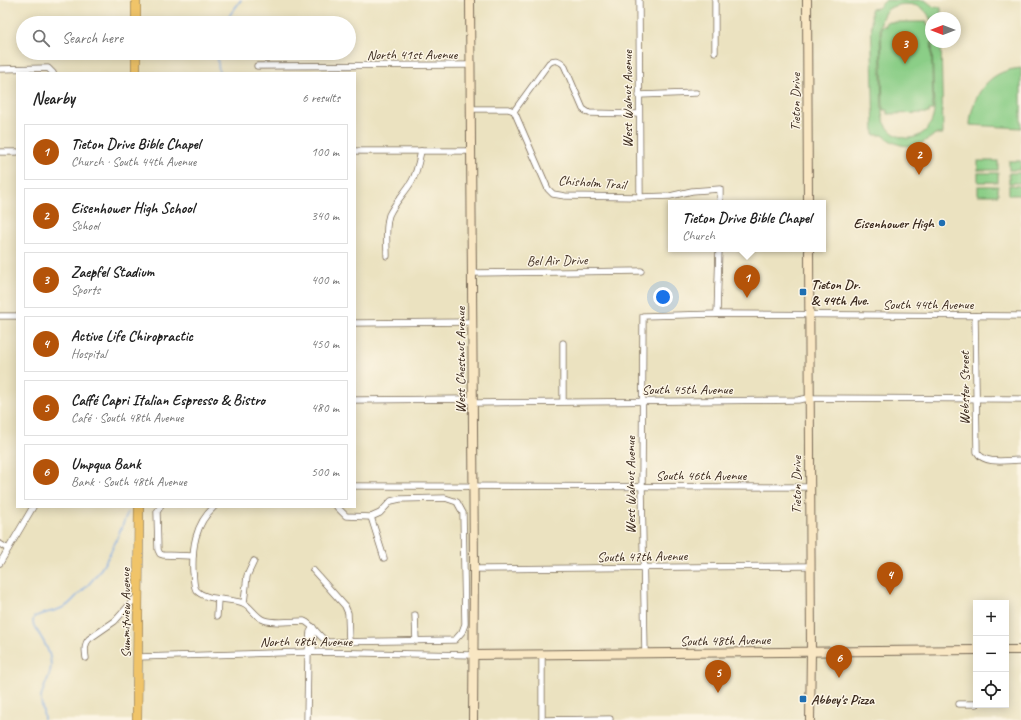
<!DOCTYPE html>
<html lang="en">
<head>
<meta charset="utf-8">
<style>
	:root { --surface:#fff; --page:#f2f2f2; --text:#222; --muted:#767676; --line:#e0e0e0; --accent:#b45309 }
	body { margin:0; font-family:Caveat,sans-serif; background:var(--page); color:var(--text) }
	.controls { position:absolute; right:12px; bottom:12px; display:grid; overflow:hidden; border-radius:0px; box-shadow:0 2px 10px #0003 }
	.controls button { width:36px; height:36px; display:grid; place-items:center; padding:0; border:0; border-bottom:1px solid var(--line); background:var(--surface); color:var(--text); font:20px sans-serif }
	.compass { position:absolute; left:925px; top:12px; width:36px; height:36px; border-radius:50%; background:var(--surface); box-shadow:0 2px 10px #0003; rotate:270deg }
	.you { position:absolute; left:663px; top:297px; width:14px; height:14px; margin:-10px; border:3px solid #fff; border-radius:50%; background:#1a73e8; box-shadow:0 0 0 6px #1a73e833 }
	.badge { display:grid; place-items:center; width:26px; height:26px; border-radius:50%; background:var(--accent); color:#fff; font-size:13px; font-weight:700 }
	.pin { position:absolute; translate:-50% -33px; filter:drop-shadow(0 1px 2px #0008) }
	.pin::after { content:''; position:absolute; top:21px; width:14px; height:12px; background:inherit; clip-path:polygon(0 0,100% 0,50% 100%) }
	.popup { position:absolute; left:668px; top:200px; width:158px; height:52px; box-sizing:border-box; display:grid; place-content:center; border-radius:0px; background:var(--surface); filter:drop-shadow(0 1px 3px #0005); font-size:13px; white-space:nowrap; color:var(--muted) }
	.popup b { font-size:15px; color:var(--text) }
	.popup::after { content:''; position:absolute; left:50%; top:100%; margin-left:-8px; border:8px solid transparent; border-top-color:var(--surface) }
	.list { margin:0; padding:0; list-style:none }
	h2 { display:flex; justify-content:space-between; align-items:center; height:52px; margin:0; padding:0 16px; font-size:17px }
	h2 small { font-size:13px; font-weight:400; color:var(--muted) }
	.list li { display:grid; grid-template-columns:26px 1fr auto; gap:12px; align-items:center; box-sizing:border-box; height:56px; margin:0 8px 8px; padding:0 8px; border:1px solid var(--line); border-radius:0px }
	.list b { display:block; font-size:15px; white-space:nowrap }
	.list p { margin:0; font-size:13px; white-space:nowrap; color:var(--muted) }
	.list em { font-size:13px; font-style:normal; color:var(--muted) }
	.icon { flex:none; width:22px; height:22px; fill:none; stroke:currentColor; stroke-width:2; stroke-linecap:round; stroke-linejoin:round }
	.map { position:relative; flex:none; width:1021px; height:720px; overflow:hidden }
	.search { position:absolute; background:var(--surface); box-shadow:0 2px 10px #0003; left:16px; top:16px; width:340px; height:44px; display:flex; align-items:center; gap:10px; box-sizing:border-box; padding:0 14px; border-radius:22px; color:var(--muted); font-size:15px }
	.panel { position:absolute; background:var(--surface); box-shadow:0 2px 10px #0003; left:16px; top:72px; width:340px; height:436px; border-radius:0px }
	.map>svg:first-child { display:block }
	.green { fill:#8bce87; stroke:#637c52 }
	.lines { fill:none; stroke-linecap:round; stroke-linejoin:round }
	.stream { stroke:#79a8e3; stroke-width:1.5 }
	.street-casing { stroke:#796a57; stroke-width:7 }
	.secondary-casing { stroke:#796a57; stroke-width:10 }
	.primary-casing { stroke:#796a57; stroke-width:10 }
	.street { stroke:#fff; stroke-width:5.5 }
	.secondary { stroke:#f9e7c3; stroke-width:8 }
	.primary { stroke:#f0c469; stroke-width:9 }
	.poi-dot { fill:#1f6fb2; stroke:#fcf5e5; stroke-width:1.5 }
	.labels { text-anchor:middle; stroke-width:3; stroke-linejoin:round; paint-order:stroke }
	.street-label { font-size:14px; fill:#3b2a1e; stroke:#fcf5e5 }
	.poi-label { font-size:14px; font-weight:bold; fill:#3b2a1e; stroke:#fcf5e5; text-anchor:start }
</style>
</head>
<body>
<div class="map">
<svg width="1021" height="720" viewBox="0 0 1021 720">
	<rect width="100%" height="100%" fill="#fcf5e5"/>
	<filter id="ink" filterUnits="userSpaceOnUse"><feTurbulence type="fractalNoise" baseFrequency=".025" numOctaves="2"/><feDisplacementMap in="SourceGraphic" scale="8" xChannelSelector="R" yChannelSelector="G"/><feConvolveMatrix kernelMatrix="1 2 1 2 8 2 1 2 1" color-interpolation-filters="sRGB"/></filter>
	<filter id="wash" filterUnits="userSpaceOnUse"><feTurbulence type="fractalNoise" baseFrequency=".012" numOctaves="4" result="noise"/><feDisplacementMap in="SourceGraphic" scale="16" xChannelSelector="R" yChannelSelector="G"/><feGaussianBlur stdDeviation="0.9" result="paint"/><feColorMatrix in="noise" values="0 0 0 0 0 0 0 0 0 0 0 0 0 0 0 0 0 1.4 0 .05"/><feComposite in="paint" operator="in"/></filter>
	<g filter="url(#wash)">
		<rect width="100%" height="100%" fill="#ebe2c0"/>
		<g class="green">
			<path d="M 886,0 L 925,0 L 934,7 L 941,7 L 941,18 L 931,18 L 931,22 C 927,2 900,0 887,10 C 882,15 881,21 880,28 L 882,114 C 889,147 929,146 934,112 L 932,42 L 941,42 L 943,134 L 935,134 C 919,149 899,150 883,135 L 874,135 L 871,9 L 878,8 Z"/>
			<path d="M 886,22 L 927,22 L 927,25 L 931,25 L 933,110 L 929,110 L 929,113 L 888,114 L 888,110 L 883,110 L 881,26 L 886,26 Z"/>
			<path d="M 1021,68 L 1021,128 L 970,125 C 971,102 983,78 1006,71 C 1010,69 1016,69 1021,68 Z"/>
			<rect x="978" y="161" width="20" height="9"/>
			<rect x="1009" y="161" width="12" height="9"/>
			<rect x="978" y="173" width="20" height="9"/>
			<rect x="1009" y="173" width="12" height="10"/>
			<path d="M 1009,185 L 1021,186 L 1021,195 L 1009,195 Z"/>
			<rect x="978" y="186" width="20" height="9"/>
		</g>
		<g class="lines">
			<g class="stream">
				<path d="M 224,23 L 241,0"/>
				<path d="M 217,53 L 219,73"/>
				<path d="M 44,720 C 44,713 41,706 41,698 C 42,689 48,681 50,672 C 54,655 43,640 34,626 L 33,622 L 34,617 C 44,612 56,612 66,606 C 71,603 75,597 80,593 C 107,568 114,545 128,512"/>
			</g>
		</g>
	</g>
	<g filter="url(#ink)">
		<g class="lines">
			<defs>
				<g id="street">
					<path d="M 639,0 L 640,197"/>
					<path d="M 715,0 L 715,52"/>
					<path d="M 257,66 L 471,65"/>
					<path d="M 0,69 L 48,68 L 53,73"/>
					<path d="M 639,95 L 696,93"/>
					<path d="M 471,109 L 508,109 L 514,111"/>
					<path d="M 514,111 L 548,189 L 553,194 L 565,196 L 640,197 L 670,196 L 692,191 L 720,189 L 720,203"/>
					<path d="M 514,111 L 549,63 C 555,58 560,61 564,65 L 583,109 L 589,113 L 639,114"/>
					<path d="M 355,151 L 471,151"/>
					<path d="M 0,152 L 17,152"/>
					<path d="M 387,256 C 387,243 385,227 389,215 C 395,202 405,193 412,181 C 417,172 419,161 421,151"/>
					<path d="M 472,273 L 641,271"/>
					<path d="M 717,314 L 719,249"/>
					<path d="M 0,316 L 17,316"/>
					<path d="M 975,316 L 977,452 C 984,465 1008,460 1021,460"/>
					<path d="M 355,323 L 473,322"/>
					<path d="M 355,400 L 467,399 L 473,403 L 798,400 L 809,398 L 1021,399"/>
					<path d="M 563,401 L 563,343"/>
					<path d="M 355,486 L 809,487"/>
					<path d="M 160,507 L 157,512 L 158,550 L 160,554 L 163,555 L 193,556"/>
					<path d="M 214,507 C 195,524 192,548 193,572 C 194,577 193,585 196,590 C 205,601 230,598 243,603 C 251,606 255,617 264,620 C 274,624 293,621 304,621 C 314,625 318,637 328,642 L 455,640 L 462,632 L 465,624 L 463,513 L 457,502 L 445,498 L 400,499 L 391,501 L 380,513 L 371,517 L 346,516 L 337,507"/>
					<path d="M 371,517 L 384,558"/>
					<path d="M 0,544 L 8,549"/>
					<path d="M 0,563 L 33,507"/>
					<path d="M 474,569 L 810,566"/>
					<path d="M 313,570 L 345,606 L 348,613 L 349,642"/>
					<path d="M 244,603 L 247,576 L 254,561"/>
					<path d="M 415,615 L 416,641"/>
					<path d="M 217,616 L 218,599"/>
					<path d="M 645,653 L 642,487 L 643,316 L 717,314 L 1021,316"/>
					<path d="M 542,654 L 542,720"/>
					<path d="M 138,657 L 308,652 L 474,655"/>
					<path d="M 86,658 C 85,651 84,644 89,639 L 115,621 L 139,594"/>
					<path d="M 959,704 L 976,704"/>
					<path d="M 307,720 L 308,652 L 310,632 L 313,627 L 313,652"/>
					<path d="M 542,720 L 610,719"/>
				</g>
				<g id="secondary">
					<path d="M 470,0 L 474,569 L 473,720"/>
					<path d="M 807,0 L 808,203"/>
					<path d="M 809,249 L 811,652 L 810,720"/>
					<path d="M 1006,650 L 1021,650"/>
					<path d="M 474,655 L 976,650"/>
				</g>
				<g id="primary">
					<path d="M 136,0 L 136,23"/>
					<path d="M 136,53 L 136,73"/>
					<path d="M 137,720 L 139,507"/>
				</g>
			</defs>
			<use href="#street" class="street-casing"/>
			<use href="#secondary" class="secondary-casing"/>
			<use href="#primary" class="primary-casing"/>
			<use href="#street" class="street"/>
			<use href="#secondary" class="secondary"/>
			<use href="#primary" class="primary"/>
		</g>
	</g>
	<g class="poi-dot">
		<circle cx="942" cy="223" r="4"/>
		<rect x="799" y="288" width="8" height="8" rx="2"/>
		<rect x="799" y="695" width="8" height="8" rx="2"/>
	</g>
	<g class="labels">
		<g class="street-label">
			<text x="412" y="59">North 41st Avenue</text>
			<text transform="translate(627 99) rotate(-90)" y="5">West Walnut Avenue</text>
			<text transform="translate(795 102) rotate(-90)" y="5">Tieton Drive</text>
			<text transform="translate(592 182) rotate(4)" y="5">Chisholm Trail</text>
			<text transform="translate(557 260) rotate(-1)" y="5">Bel Air Drive</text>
			<text x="928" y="309">South 44th Avenue</text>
			<text transform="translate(460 360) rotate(-90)" y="5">West Chestnut Avenue</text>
			<text transform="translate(964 388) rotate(-90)" y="5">Webster Street</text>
			<text x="687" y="394">South 45th Avenue</text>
			<text x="701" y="480">South 46th Avenue</text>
			<text transform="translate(630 485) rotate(-90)" y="5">West Walnut Avenue</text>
			<text transform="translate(796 485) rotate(-90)" y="5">Tieton Drive</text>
			<text transform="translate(642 556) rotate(-1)" y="5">South 47th Avenue</text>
			<text transform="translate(125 613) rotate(-90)" y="5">Summitview Avenue</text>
			<text transform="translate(725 640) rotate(-1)" y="5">South 48th Avenue</text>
			<text x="306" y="646">North 48th Avenue</text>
		</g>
		<g class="poi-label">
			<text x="934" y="228" text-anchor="end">Eisenhower High</text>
			<text x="811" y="289">Tieton Dr.<tspan x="811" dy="16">&amp; 44th Ave.</tspan></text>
			<text x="811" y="704">Abbey's Pizza</text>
		</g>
	</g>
</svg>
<div class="controls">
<button>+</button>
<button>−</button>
<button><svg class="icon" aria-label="locate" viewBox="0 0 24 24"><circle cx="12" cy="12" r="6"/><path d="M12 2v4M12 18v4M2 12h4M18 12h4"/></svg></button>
</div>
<svg class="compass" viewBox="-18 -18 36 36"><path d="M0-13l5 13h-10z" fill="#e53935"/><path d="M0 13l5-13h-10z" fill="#767676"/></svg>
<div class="you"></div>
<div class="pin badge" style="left:747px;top:298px">1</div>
<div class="popup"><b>Tieton Drive Bible Chapel</b>Church</div>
<div class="pin badge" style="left:919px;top:175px">2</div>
<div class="pin badge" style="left:905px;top:64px">3</div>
<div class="pin badge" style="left:890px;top:595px">4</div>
<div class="pin badge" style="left:718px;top:693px">5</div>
<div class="pin badge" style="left:839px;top:678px">6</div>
<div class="search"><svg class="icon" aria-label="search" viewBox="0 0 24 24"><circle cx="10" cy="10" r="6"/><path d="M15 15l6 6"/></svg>Search here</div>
<section class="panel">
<h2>Nearby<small>6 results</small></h2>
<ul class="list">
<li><span class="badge">1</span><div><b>Tieton Drive Bible Chapel</b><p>Church · South 44th Avenue</p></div><em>100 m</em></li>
<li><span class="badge">2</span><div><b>Eisenhower High School</b><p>School</p></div><em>340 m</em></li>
<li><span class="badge">3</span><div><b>Zaepfel Stadium</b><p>Sports</p></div><em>400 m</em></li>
<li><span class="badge">4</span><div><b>Active Life Chiropractic</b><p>Hospital</p></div><em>450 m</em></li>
<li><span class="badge">5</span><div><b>Caffé Capri Italian Espresso &amp; Bistro</b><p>Café · South 48th Avenue</p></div><em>480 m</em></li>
<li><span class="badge">6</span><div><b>Umpqua Bank</b><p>Bank · South 48th Avenue</p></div><em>500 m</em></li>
</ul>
</section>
</div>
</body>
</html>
